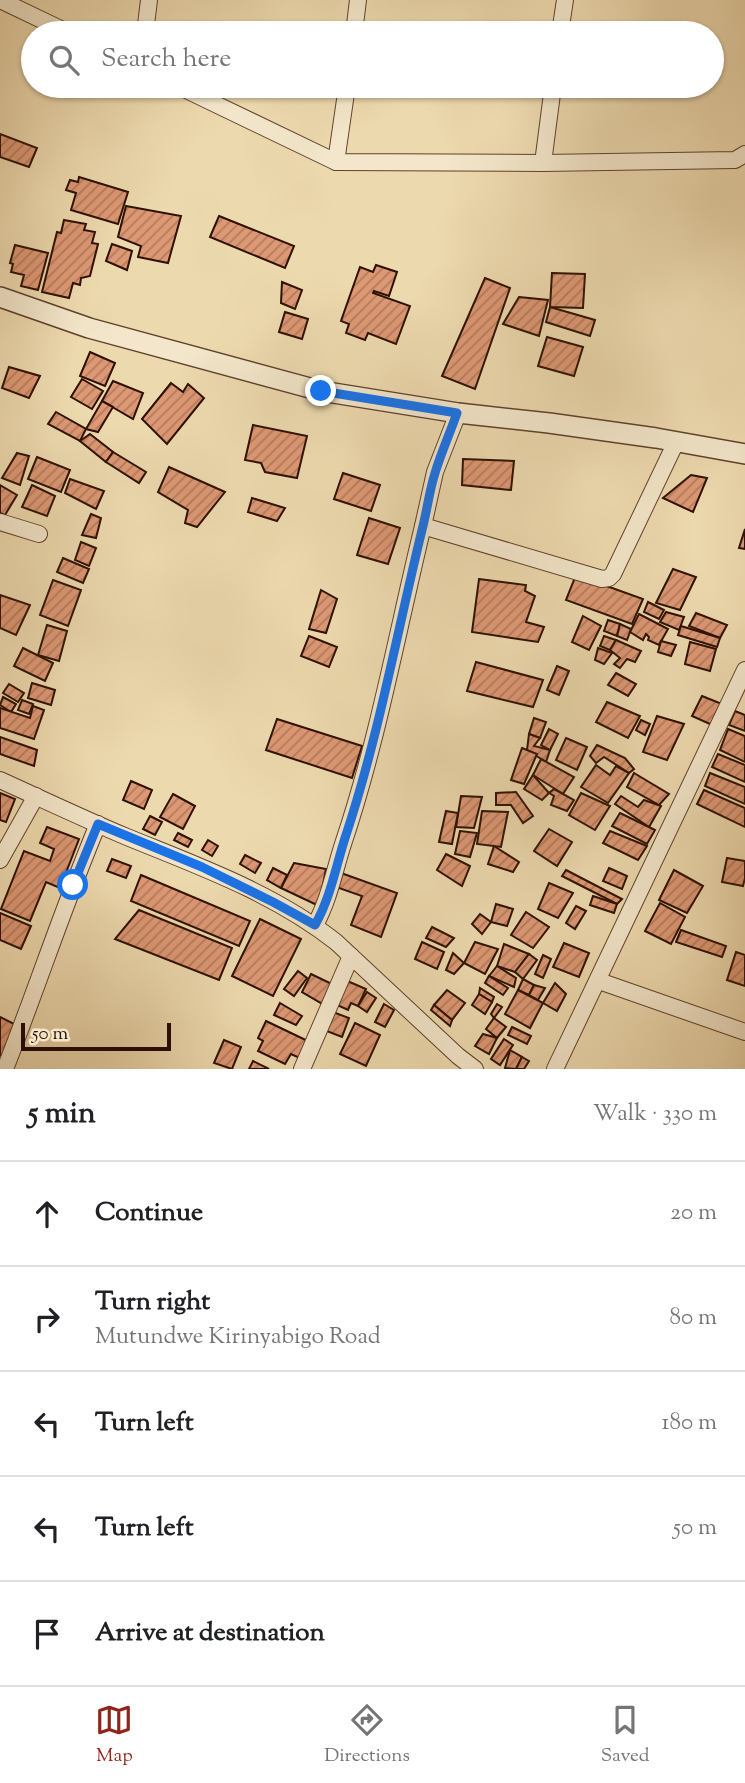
<!DOCTYPE html>
<html lang="en">
<head>
<meta charset="utf-8">
<style>
	:root { --surface:#fff; --page:#f2f2f2; --text:#202124; --muted:#757577; --line:#e0e0e0; --accent:#8f2418 }
	body { margin:0; font-family:"Sorts Mill Goudy",serif; background:var(--page); color:var(--text) }
	.scale { position:absolute; left:21px; bottom:18px; width:150px; box-sizing:border-box; padding-left:7px; border:4px solid #2e1000; border-top:0; font-size:19px; line-height:24px; white-space:nowrap; color:#2e1000; -webkit-text-stroke:5px #f3e6ca; paint-order:stroke }
	.stop { position:absolute; width:21px; height:21px; margin:-16px; border:5px solid #1a73e8; border-radius:50%; background:#fff }
	.stop.end { background:#1a73e8; border-color:#fff; box-shadow:0 2px 7px #0008 }
	.list { margin:0; padding:0; list-style:none }
	h2 { display:flex; justify-content:space-between; align-items:center; height:91px; margin:0; padding:0 28px; font-size:30px }
	h2 small { font-size:23px; font-weight:400; color:var(--muted) }
	.list li { display:grid; grid-template-columns:46px 1fr auto; gap:21px; align-items:center; box-sizing:border-box; height:105px; padding:0 28px; border-top:2px solid var(--line) }
	.list b { display:block; font-size:26px; white-space:nowrap }
	.list p { margin:0; font-size:23px; white-space:nowrap; color:var(--muted) }
	.list em { font-size:23px; font-style:normal; color:var(--muted) }
	.icon { flex:none; width:38px; height:38px; fill:none; stroke:currentColor; stroke-width:2; stroke-linecap:round; stroke-linejoin:round }
	.map { position:relative; flex:none; width:745px; height:1069px; overflow:hidden }
	.search { position:absolute; background:var(--surface); box-shadow:0 2px 5px #0004; left:21px; right:21px; top:21px; height:77px; display:flex; align-items:center; gap:18px; box-sizing:border-box; padding:0 24px; border-radius:38px; color:var(--muted); font-size:26px }
	.sheet { height:616px; background:var(--surface) }
	nav { display:flex; justify-content:space-around; align-items:center; box-sizing:border-box; height:98px; border-top:2px solid var(--line); background:var(--surface); font-size:19px; color:var(--muted) }
	nav a { display:grid; justify-items:center; gap:4px }
	nav .on { color:var(--accent) }
	.map>svg:first-child { display:block }
	.building { fill:url(#building-hatch); stroke:#2e1000; stroke-width:2 }
	.lines { fill:none; stroke-linecap:round; stroke-linejoin:round }
	.minor-casing { stroke:#5e422c; stroke-width:18 }
	.tertiary-casing { stroke:#5e422c; stroke-width:22 }
	.minor { stroke:#f3e6ca; stroke-width:16 }
	.tertiary { stroke:#f3e6ca; stroke-width:19 }
	.route { stroke:#1a73e8; stroke-width:9 }
</style>
</head>
<body>
<div class="map">
<svg width="745" height="1069" viewBox="0 0 745 1069">
	<defs>
		<pattern id="building-hatch" width="6" height="6" patternUnits="userSpaceOnUse" patternTransform="scale(1.75)"><rect width="6" height="6" fill="#dd9874"/><path d="M-1 1l2-2M0 6l6-6M5 7l2-2" fill="none" stroke="#b47b5d"/></pattern>
	</defs>
	<rect width="100%" height="100%" fill="#edd9ae"/>
	<filter id="stains"><feTurbulence type="fractalNoise" baseFrequency=".00286" numOctaves="4"/><feColorMatrix values="0 0 0 0 .2 0 0 0 0 .09 0 0 0 0 .02 0 0 0 .5 -.17"/></filter>
	<radialGradient id="worn" r=".72"><stop offset=".6" stop-color="#630" stop-opacity="0"/><stop offset="1" stop-color="#630" stop-opacity=".3"/></radialGradient>
	<g class="building">
		<path d="M 0,134 L 37,148 L 29,167 L 0,157 Z"/>
		<path d="M 79,177 L 128,192 L 118,224 L 71,210 L 76,193 L 66,190 L 70,180 L 78,182 Z"/>
		<path d="M 126,206 L 181,216 L 168,263 L 138,257 L 141,246 L 118,237 Z"/>
		<path d="M 219,216 L 294,246 L 285,268 L 210,237 Z"/>
		<path d="M 64,220 L 86,224 L 84,230 L 95,232 L 92,243 L 98,244 L 90,276 L 81,278 L 80,285 L 73,283 L 69,298 L 42,292 L 57,232 L 61,233 Z"/>
		<path d="M 112,244 L 132,251 L 127,270 L 106,261 Z"/>
		<path d="M 15,245 L 48,253 L 38,290 L 21,286 L 24,275 L 11,272 L 13,264 L 10,263 Z"/>
		<path d="M 376,265 L 397,272 L 389,296 L 374,291 L 373,293 L 410,306 L 396,344 L 368,333 L 365,340 L 346,333 L 349,324 L 341,321 L 360,267 L 373,272 Z"/>
		<path d="M 552,273 L 585,274 L 583,308 L 550,307 Z"/>
		<path d="M 485,278 L 510,288 L 475,389 L 442,376 Z"/>
		<path d="M 282,282 L 302,290 L 295,309 L 281,303 Z"/>
		<path d="M 519,297 L 548,300 L 539,336 L 503,324 Z"/>
		<path d="M 550,307 L 595,320 L 590,336 L 546,322 Z"/>
		<path d="M 285,312 L 308,319 L 302,339 L 279,332 Z"/>
		<path d="M 547,337 L 583,347 L 574,376 L 538,366 Z"/>
		<path d="M 90,352 L 115,363 L 105,386 L 80,376 Z"/>
		<path d="M 9,367 L 40,376 L 29,398 L 2,388 Z"/>
		<path d="M 82,379 L 103,391 L 92,409 L 71,397 Z"/>
		<path d="M 113,381 L 143,393 L 133,419 L 102,401 Z"/>
		<path d="M 171,383 L 183,392 L 188,384 L 204,398 L 167,444 L 142,419 Z"/>
		<path d="M 102,401 L 113,407 L 98,432 L 86,429 Z"/>
		<path d="M 56,412 L 86,429 L 80,441 L 48,424 Z"/>
		<path d="M 253,425 L 307,436 L 297,478 L 265,472 L 261,463 L 245,460 Z"/>
		<path d="M 90,434 L 113,452 L 106,462 L 80,441 Z"/>
		<path d="M 113,452 L 146,472 L 139,483 L 106,462 Z"/>
		<path d="M 17,453 L 29,456 L 20,485 L 2,478 Z"/>
		<path d="M 37,457 L 70,470 L 61,492 L 28,479 Z"/>
		<path d="M 463,459 L 514,461 L 511,490 L 462,485 Z"/>
		<path d="M 169,467 L 225,492 L 197,527 L 185,523 L 188,510 L 158,492 Z"/>
		<path d="M 343,473 L 380,485 L 371,511 L 334,499 Z"/>
		<path d="M 691,475 L 707,478 L 693,512 L 663,498 Z"/>
		<path d="M 70,479 L 104,491 L 96,509 L 65,493 Z"/>
		<path d="M 0,485 L 17,495 L 5,515 L 0,513 Z"/>
		<path d="M 32,485 L 55,496 L 47,516 L 22,507 Z"/>
		<path d="M 252,498 L 285,508 L 277,521 L 248,512 Z"/>
		<path d="M 91,514 L 101,518 L 96,538 L 82,535 Z"/>
		<path d="M 369,518 L 400,528 L 388,564 L 357,555 Z"/>
		<path d="M 745,529 L 745,549 L 739,548 Z"/>
		<path d="M 81,542 L 96,548 L 89,566 L 75,560 Z"/>
		<path d="M 63,558 L 89,569 L 83,583 L 57,572 Z"/>
		<path d="M 673,569 L 696,577 L 680,610 L 656,603 Z"/>
		<path d="M 576,575 L 643,599 L 632,624 L 566,600 Z"/>
		<path d="M 479,579 L 526,585 L 525,591 L 535,596 L 526,622 L 544,627 L 538,642 L 472,632 Z"/>
		<path d="M 53,580 L 81,590 L 68,626 L 40,615 Z"/>
		<path d="M 321,590 L 337,599 L 326,633 L 309,629 Z"/>
		<path d="M 0,595 L 30,605 L 16,635 L 0,628 Z"/>
		<path d="M 648,602 L 664,610 L 659,619 L 644,612 Z"/>
		<path d="M 666,612 L 684,617 L 679,630 L 660,622 Z"/>
		<path d="M 696,613 L 727,625 L 720,638 L 689,626 Z"/>
		<path d="M 639,614 L 668,629 L 659,645 L 648,640 L 649,637 L 646,634 L 643,640 L 630,632 Z"/>
		<path d="M 583,616 L 601,626 L 589,650 L 572,642 Z"/>
		<path d="M 608,620 L 620,624 L 617,636 L 604,631 Z"/>
		<path d="M 620,624 L 631,629 L 627,640 L 617,636 Z"/>
		<path d="M 47,625 L 67,631 L 59,661 L 38,655 Z"/>
		<path d="M 681,626 L 720,638 L 717,647 L 678,635 Z"/>
		<path d="M 309,636 L 337,647 L 329,667 L 301,656 Z"/>
		<path d="M 604,636 L 616,640 L 610,650 L 600,646 Z"/>
		<path d="M 616,640 L 641,651 L 635,662 L 627,659 L 620,668 L 614,664 L 620,658 L 610,650 Z"/>
		<path d="M 661,641 L 676,645 L 671,656 L 658,652 Z"/>
		<path d="M 690,642 L 716,649 L 710,671 L 685,664 Z"/>
		<path d="M 23,648 L 53,663 L 45,681 L 14,666 Z"/>
		<path d="M 598,648 L 612,653 L 604,664 L 595,660 Z"/>
		<path d="M 476,662 L 543,680 L 533,707 L 467,691 Z"/>
		<path d="M 557,666 L 569,671 L 559,695 L 547,690 Z"/>
		<path d="M 616,673 L 636,684 L 628,696 L 608,685 Z"/>
		<path d="M 32,683 L 55,690 L 51,705 L 28,698 Z"/>
		<path d="M 9,684 L 24,693 L 18,702 L 3,693 Z"/>
		<path d="M 702,696 L 722,704 L 712,725 L 692,716 Z"/>
		<path d="M 3,697 L 16,704 L 11,712 L 0,705 Z"/>
		<path d="M 22,700 L 33,704 L 29,714 L 18,710 Z"/>
		<path d="M 607,702 L 640,716 L 628,738 L 596,722 Z"/>
		<path d="M 33,706 L 44,710 L 34,739 L 0,728 L 0,708 L 30,718 Z"/>
		<path d="M 735,711 L 745,715 L 745,731 L 729,725 Z"/>
		<path d="M 657,716 L 684,724 L 667,760 L 643,752 Z"/>
		<path d="M 534,718 L 546,722 L 540,738 L 529,734 Z"/>
		<path d="M 277,719 L 362,746 L 352,778 L 266,750 Z"/>
		<path d="M 641,720 L 650,724 L 645,735 L 636,730 Z"/>
		<path d="M 549,729 L 558,734 L 550,750 L 541,745 Z"/>
		<path d="M 728,729 L 745,736 L 745,762 L 720,750 Z"/>
		<path d="M 529,734 L 540,738 L 534,746 L 550,750 L 546,762 L 527,750 Z"/>
		<path d="M 0,737 L 37,750 L 34,766 L 0,754 Z"/>
		<path d="M 566,738 L 587,747 L 577,770 L 556,760 Z"/>
		<path d="M 597,745 L 625,758 L 634,769 L 629,773 L 604,757 L 596,763 L 590,756 Z"/>
		<path d="M 522,748 L 537,754 L 524,784 L 511,780 Z"/>
		<path d="M 718,754 L 745,765 L 745,782 L 712,767 Z"/>
		<path d="M 541,759 L 574,777 L 563,794 L 533,775 Z"/>
		<path d="M 596,765 L 610,775 L 616,766 L 629,773 L 608,803 L 581,787 Z"/>
		<path d="M 634,773 L 669,794 L 659,805 L 627,787 Z"/>
		<path d="M 710,773 L 745,787 L 745,804 L 705,786 Z"/>
		<path d="M 533,775 L 549,793 L 542,800 L 524,789 Z"/>
		<path d="M 131,781 L 152,790 L 144,809 L 123,800 Z"/>
		<path d="M 554,789 L 574,800 L 567,811 L 551,805 L 554,796 L 549,793 Z"/>
		<path d="M 704,790 L 745,808 L 745,827 L 697,804 Z"/>
		<path d="M 516,792 L 533,816 L 523,823 L 511,805 L 496,805 L 496,793 Z"/>
		<path d="M 0,793 L 15,799 L 6,822 L 0,820 Z"/>
		<path d="M 581,793 L 610,806 L 595,830 L 569,815 Z"/>
		<path d="M 173,794 L 195,806 L 183,829 L 160,817 Z"/>
		<path d="M 461,796 L 482,797 L 474,828 L 456,827 Z"/>
		<path d="M 621,796 L 638,807 L 644,800 L 661,806 L 649,827 L 615,804 Z"/>
		<path d="M 446,811 L 458,813 L 452,844 L 439,842 Z"/>
		<path d="M 482,811 L 508,812 L 501,847 L 477,844 Z"/>
		<path d="M 620,813 L 655,830 L 647,844 L 612,826 Z"/>
		<path d="M 150,816 L 162,822 L 155,835 L 143,829 Z"/>
		<path d="M 47,827 L 79,839 L 60,888 L 46,882 L 30,921 L 1,909 L 24,851 L 50,861 L 54,849 L 40,843 Z"/>
		<path d="M 549,829 L 572,842 L 557,866 L 534,851 Z"/>
		<path d="M 460,831 L 477,833 L 470,857 L 455,854 Z"/>
		<path d="M 610,831 L 647,846 L 638,860 L 603,843 Z"/>
		<path d="M 178,833 L 192,840 L 188,847 L 174,840 Z"/>
		<path d="M 208,840 L 218,846 L 212,856 L 202,850 Z"/>
		<path d="M 494,846 L 519,862 L 513,872 L 488,864 Z"/>
		<path d="M 446,854 L 470,866 L 462,886 L 437,870 Z"/>
		<path d="M 245,855 L 261,863 L 255,873 L 240,864 Z"/>
		<path d="M 727,858 L 745,861 L 745,878 L 743,886 L 722,882 Z"/>
		<path d="M 112,859 L 131,866 L 126,878 L 107,871 Z"/>
		<path d="M 294,863 L 326,869 L 319,906 L 281,888 Z"/>
		<path d="M 273,868 L 287,875 L 281,888 L 267,880 Z"/>
		<path d="M 609,868 L 627,876 L 622,889 L 603,881 Z"/>
		<path d="M 566,870 L 622,899 L 617,904 L 562,876 Z"/>
		<path d="M 674,870 L 703,886 L 687,913 L 659,900 Z"/>
		<path d="M 341,873 L 397,893 L 381,937 L 351,925 L 362,896 L 336,887 Z"/>
		<path d="M 141,875 L 250,921 L 239,946 L 131,901 Z"/>
		<path d="M 549,883 L 573,893 L 558,918 L 538,909 Z"/>
		<path d="M 593,896 L 617,904 L 614,913 L 590,905 Z"/>
		<path d="M 660,903 L 685,917 L 671,944 L 645,931 Z"/>
		<path d="M 496,904 L 513,909 L 507,926 L 491,922 Z"/>
		<path d="M 576,906 L 586,911 L 575,929 L 566,923 Z"/>
		<path d="M 139,910 L 232,948 L 219,980 L 115,939 Z"/>
		<path d="M 526,912 L 549,927 L 533,948 L 511,935 Z"/>
		<path d="M 0,913 L 31,926 L 21,949 L 0,940 Z"/>
		<path d="M 480,914 L 491,922 L 482,934 L 472,924 Z"/>
		<path d="M 260,919 L 301,939 L 273,996 L 232,976 Z"/>
		<path d="M 432,927 L 454,938 L 446,947 L 426,938 Z"/>
		<path d="M 681,930 L 726,946 L 722,957 L 676,942 Z"/>
		<path d="M 422,942 L 444,952 L 437,969 L 415,959 Z"/>
		<path d="M 475,942 L 498,949 L 485,974 L 464,963 Z"/>
		<path d="M 564,943 L 589,953 L 579,977 L 553,967 Z"/>
		<path d="M 504,944 L 529,954 L 515,972 L 497,966 Z"/>
		<path d="M 736,952 L 745,955 L 745,986 L 727,980 Z"/>
		<path d="M 453,953 L 464,963 L 454,974 L 446,970 Z"/>
		<path d="M 529,954 L 537,960 L 523,979 L 515,972 Z"/>
		<path d="M 543,955 L 551,959 L 543,978 L 535,974 Z"/>
		<path d="M 497,966 L 516,978 L 514,987 L 489,976 Z"/>
		<path d="M 298,971 L 307,978 L 294,996 L 284,989 Z"/>
		<path d="M 311,974 L 336,986 L 326,1006 L 302,992 Z"/>
		<path d="M 489,976 L 508,988 L 503,995 L 485,983 Z"/>
		<path d="M 523,979 L 534,985 L 529,995 L 518,990 Z"/>
		<path d="M 345,980 L 366,989 L 358,1006 L 351,1003 L 348,1010 L 335,1004 Z"/>
		<path d="M 555,983 L 566,994 L 557,1011 L 543,1003 Z"/>
		<path d="M 534,985 L 545,988 L 538,1000 L 529,995 Z"/>
		<path d="M 480,988 L 494,997 L 492,1002 L 479,994 Z"/>
		<path d="M 447,990 L 465,1003 L 452,1020 L 434,1005 Z"/>
		<path d="M 518,990 L 543,1003 L 530,1028 L 505,1014 Z"/>
		<path d="M 367,992 L 376,998 L 367,1012 L 358,1006 Z"/>
		<path d="M 479,994 L 492,1002 L 485,1014 L 472,1005 Z"/>
		<path d="M 280,1003 L 302,1016 L 296,1025 L 274,1015 Z"/>
		<path d="M 384,1004 L 394,1010 L 385,1027 L 375,1022 Z"/>
		<path d="M 497,1004 L 502,1007 L 494,1018 L 491,1014 Z"/>
		<path d="M 434,1005 L 452,1020 L 450,1026 L 431,1010 Z"/>
		<path d="M 330,1011 L 349,1018 L 342,1037 L 324,1030 Z"/>
		<path d="M 0,1017 L 20,1027 L 4,1056 L 0,1055 Z"/>
		<path d="M 494,1018 L 506,1027 L 497,1038 L 486,1029 Z"/>
		<path d="M 266,1021 L 312,1043 L 304,1060 L 291,1054 L 285,1064 L 258,1051 L 263,1041 L 258,1038 Z"/>
		<path d="M 355,1023 L 380,1035 L 366,1066 L 340,1054 Z"/>
		<path d="M 512,1027 L 531,1036 L 527,1044 L 508,1035 Z"/>
		<path d="M 483,1034 L 497,1038 L 489,1054 L 475,1046 Z"/>
		<path d="M 504,1039 L 513,1045 L 500,1065 L 491,1059 Z"/>
		<path d="M 224,1040 L 241,1047 L 232,1069 L 214,1063 Z"/>
		<path d="M 510,1050 L 522,1057 L 516,1069 L 505,1068 Z"/>
		<path d="M 522,1057 L 529,1061 L 524,1069 L 516,1069 Z"/>
		<path d="M 253,1061 L 269,1069 L 249,1069 Z"/>
	</g>
	<g class="lines">
		<defs>
			<g id="minor">
				<path d="M 0,0 L 69,33"/>
				<path d="M 145,33 L 149,0"/>
				<path d="M 354,33 L 358,0"/>
				<path d="M 560,33 L 565,0"/>
				<path d="M 178,86 L 336,162"/>
				<path d="M 347,86 L 336,162 L 543,163 L 735,160 L 745,154"/>
				<path d="M 543,163 L 553,86"/>
				<path d="M 458,413 L 435,472 L 423,526 L 602,579 L 609,578 L 613,574 L 676,442"/>
				<path d="M 0,522 L 39,534"/>
				<path d="M 0,780 C 42,799 84,819 127,837 C 198,866 274,893 336,942 L 458,1056 L 475,1069"/>
				<path d="M 0,860 L 36,796"/>
				<path d="M 315,925 C 329,900 334,872 343,844 C 378,740 397,633 423,526"/>
				<path d="M 599,981 L 745,1032"/>
				<path d="M 5,1069 C 37,988 64,905 98,824"/>
				<path d="M 302,1069 L 351,956"/>
				<path d="M 555,1069 L 745,670"/>
			</g>
			<path id="tertiary" d="M 0,297 L 89,328 L 321,391 L 458,413 L 549,423 L 656,438 L 745,454"/>
		</defs>
		<use href="#minor" class="minor-casing"/>
		<use href="#tertiary" class="tertiary-casing"/>
		<use href="#minor" class="minor"/>
		<use href="#tertiary" class="tertiary"/>
	</g>
	<g class="lines">
		<path class="route" d="M 73,885 L 98,824 L 202,867 L 273,902 L 315,925 C 331,897 336,865 346,835 C 379,735 397,632 422,530 C 427,511 429,492 435,473 C 441,453 450,433 457,413 L 321,391"/>
	</g>
	<rect width="100%" height="100%" filter="url(#stains)"/>
	<rect width="100%" height="100%" fill="url(#worn)"/>
</svg>
<div class="scale">50 m</div>
<div class="stop" style="left:73px;top:885px"></div>
<div class="stop end" style="left:321px;top:391px"></div>
<div class="search"><svg class="icon" aria-label="search" viewBox="0 0 24 24"><circle cx="10" cy="10" r="6"/><path d="M15 15l6 6"/></svg>Search here</div>
</div>
<section class="sheet">
<h2>5 min<small>Walk · 330 m</small></h2>
<ul class="list">
<li><svg class="icon" aria-label="ahead" viewBox="0 0 24 24"><path d="M12 20V5M6 11l6-6 6 6"/></svg><div><b>Continue</b></div><em>20 m</em></li>
<li><svg class="icon" aria-label="right" viewBox="0 0 24 24"><path d="M7 20v-9h11M14 6l5 5-5 5"/></svg><div><b>Turn right</b><p>Mutundwe Kirinyabigo Road</p></div><em>80 m</em></li>
<li><svg class="icon" aria-label="left" viewBox="0 0 24 24"><path d="M17 20v-9H6M10 6l-5 5 5 5"/></svg><div><b>Turn left</b></div><em>180 m</em></li>
<li><svg class="icon" aria-label="left" viewBox="0 0 24 24"><path d="M17 20v-9H6M10 6l-5 5 5 5"/></svg><div><b>Turn left</b></div><em>50 m</em></li>
<li><svg class="icon" aria-label="arrive" viewBox="0 0 24 24"><path d="M6 21V4h12l-3 4 3 4H6"/></svg><div><b>Arrive at destination</b></div></li>
</ul>
</section>
<nav>
<a class="on"><svg class="icon" aria-label="map" viewBox="0 0 24 24"><path d="M3 6l6-2 6 2 6-2v14l-6 2-6-2-6 2zM9 4v14M15 6v14"/></svg>Map</a>
<a><svg class="icon" aria-label="directions" viewBox="0 0 24 24"><path d="M12 3l9 9-9 9-9-9zM9 14v-3h6M13 9l2 2-2 2"/></svg>Directions</a>
<a><svg class="icon" aria-label="saved" viewBox="0 0 24 24"><path d="M7 4h10v16l-5-4-5 4z"/></svg>Saved</a>
</nav>
</body>
</html>
